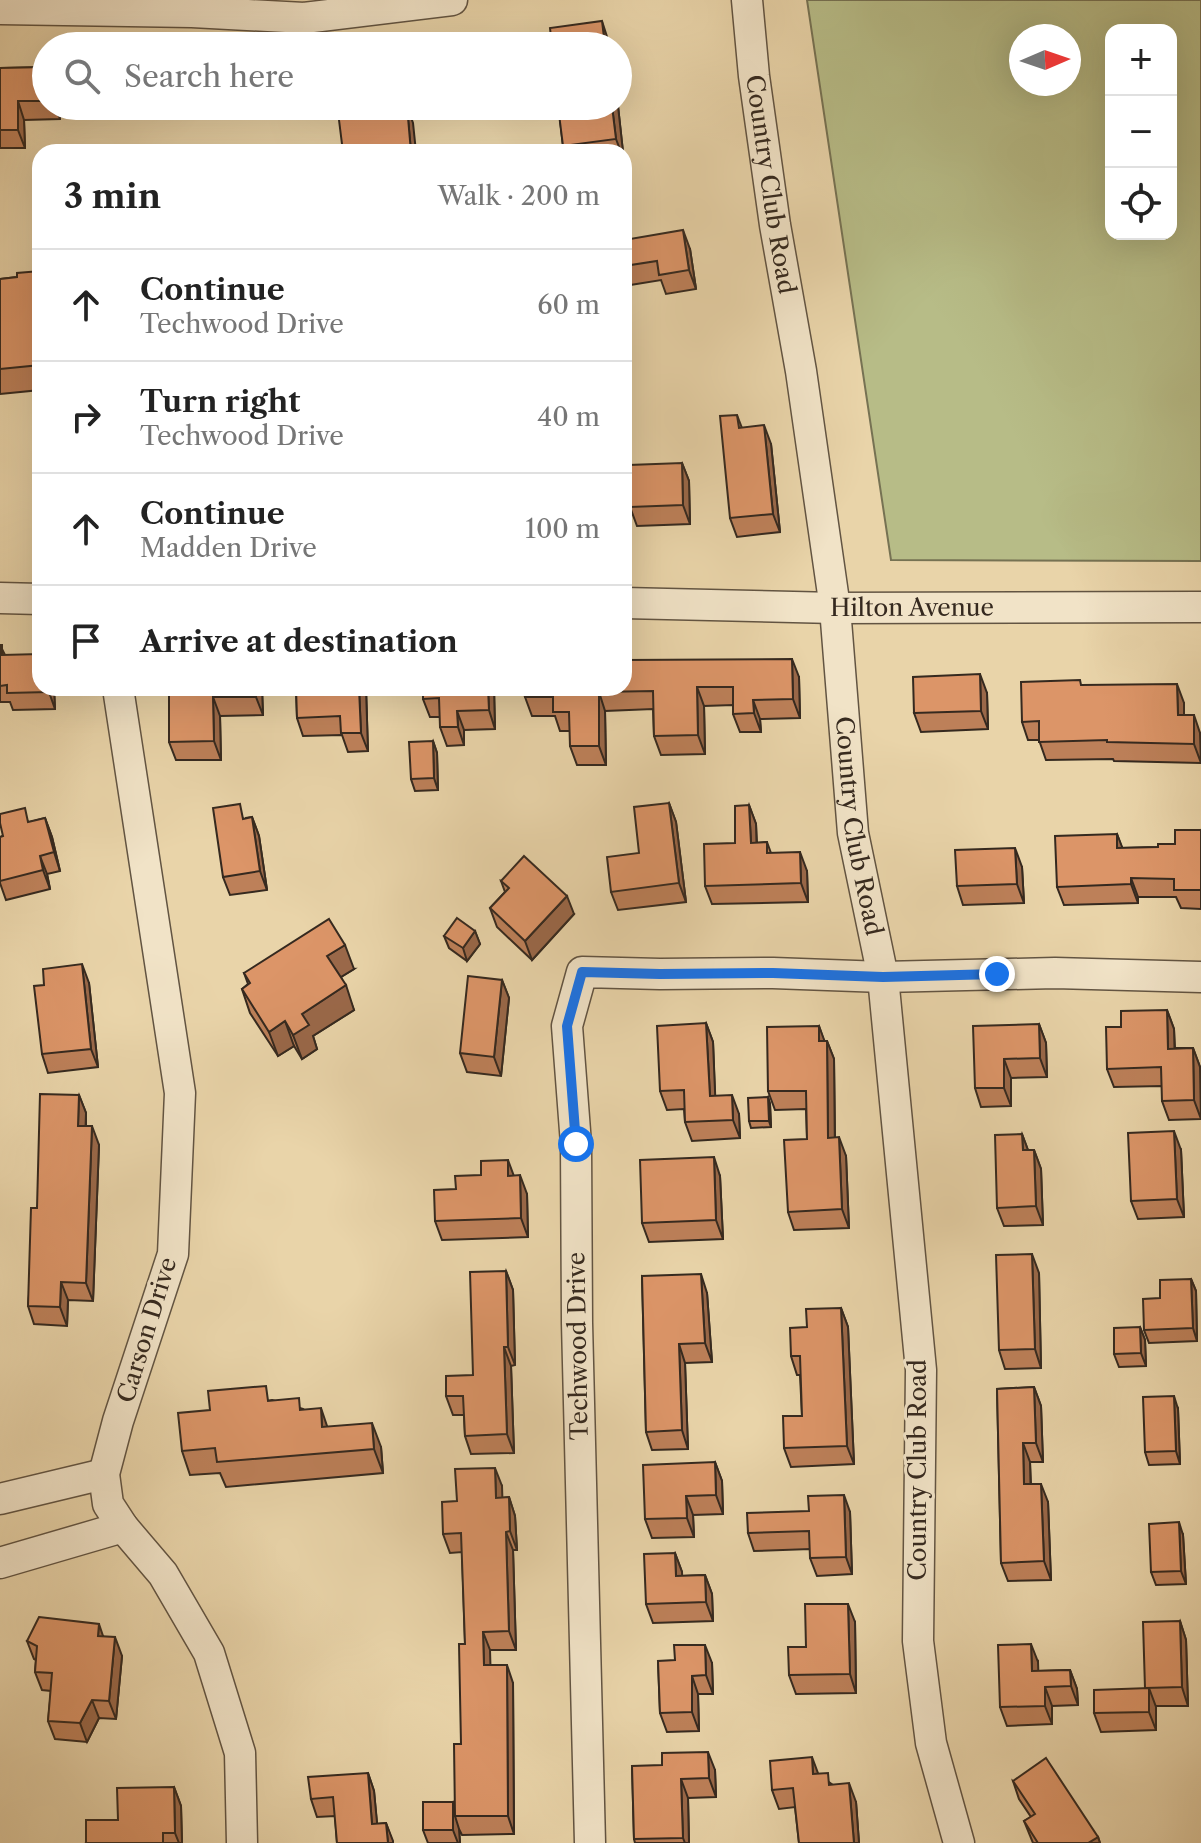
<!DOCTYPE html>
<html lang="en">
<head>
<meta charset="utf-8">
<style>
	:root { --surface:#fff; --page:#f2f2f2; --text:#222; --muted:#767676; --line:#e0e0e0 }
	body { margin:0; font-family:"Libre Caslon Text",serif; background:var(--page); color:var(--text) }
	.controls { position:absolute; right:24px; top:24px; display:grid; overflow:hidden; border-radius:16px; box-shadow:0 8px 32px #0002 }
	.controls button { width:72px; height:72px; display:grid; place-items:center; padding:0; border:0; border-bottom:2px solid var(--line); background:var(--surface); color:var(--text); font:40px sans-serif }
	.compass { position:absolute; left:1009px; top:24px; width:72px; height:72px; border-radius:50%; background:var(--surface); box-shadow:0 8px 32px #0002; rotate:88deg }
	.stop { position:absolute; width:24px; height:24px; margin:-18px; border:6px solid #1a73e8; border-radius:50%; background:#fff }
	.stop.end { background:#1a73e8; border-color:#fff; box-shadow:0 2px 8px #0008 }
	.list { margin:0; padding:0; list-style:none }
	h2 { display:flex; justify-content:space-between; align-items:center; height:104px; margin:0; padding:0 32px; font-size:34px }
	h2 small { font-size:26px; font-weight:400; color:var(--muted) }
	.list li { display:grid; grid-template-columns:52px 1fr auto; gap:24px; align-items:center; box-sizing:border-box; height:112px; padding:0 32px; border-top:2px solid var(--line) }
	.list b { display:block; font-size:30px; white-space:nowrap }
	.list p { margin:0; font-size:26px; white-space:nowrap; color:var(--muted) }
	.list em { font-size:26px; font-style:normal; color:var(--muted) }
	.icon { flex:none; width:44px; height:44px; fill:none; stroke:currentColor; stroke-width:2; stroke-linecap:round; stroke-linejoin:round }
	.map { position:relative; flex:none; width:1201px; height:1843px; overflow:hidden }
	.search { position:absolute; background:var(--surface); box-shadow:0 8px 32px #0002; left:32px; top:32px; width:600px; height:88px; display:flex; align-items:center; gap:20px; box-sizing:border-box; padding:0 28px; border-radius:44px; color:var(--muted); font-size:30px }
	.panel { position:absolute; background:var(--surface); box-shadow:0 8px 32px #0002; left:32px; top:144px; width:600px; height:552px; border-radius:24px }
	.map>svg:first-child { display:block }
	.green { fill:#b7bc87; stroke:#767253; stroke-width:2; fill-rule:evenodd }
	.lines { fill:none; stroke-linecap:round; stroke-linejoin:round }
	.minor-casing { stroke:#625442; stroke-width:33 }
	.minor { stroke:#f1e3c7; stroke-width:30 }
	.wall { fill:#bd8059; stroke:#35291f; stroke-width:2 }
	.shaded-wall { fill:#9a6849; stroke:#35291f; stroke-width:2 }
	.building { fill:#dc9568; stroke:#35291f; stroke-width:2 }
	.route { stroke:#1a73e8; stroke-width:10 }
	.labels { text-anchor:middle; stroke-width:6; stroke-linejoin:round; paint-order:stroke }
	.street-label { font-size:24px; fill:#35291f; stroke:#f1e3c7 }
</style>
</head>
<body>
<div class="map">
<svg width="1201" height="1843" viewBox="0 0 1201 1843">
	<rect width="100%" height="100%" fill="#e9d4a9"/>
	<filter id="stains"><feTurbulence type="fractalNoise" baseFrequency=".0025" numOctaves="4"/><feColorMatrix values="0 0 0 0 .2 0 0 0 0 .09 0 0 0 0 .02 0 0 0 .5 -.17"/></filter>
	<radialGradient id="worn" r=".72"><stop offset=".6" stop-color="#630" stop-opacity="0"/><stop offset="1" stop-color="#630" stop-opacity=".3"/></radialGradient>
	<path class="green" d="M 807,0 L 1201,0 L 1201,561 L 891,560 ZM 1111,30 L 1171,30 L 1171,234 L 1111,234 ZM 1021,36 L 1069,36 L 1069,84 L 1021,84 Z"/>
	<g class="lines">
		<defs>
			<g id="minor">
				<path id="s1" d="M 747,0 L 754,76 L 775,225 L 801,371 L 835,608 L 853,833 L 883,977 L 921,1370 L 918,1641 L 931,1743 L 959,1843"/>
				<path d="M 0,9 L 192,12 L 304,18 L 452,0"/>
				<path d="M 0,598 L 40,599"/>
				<path id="s2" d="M 624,603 L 835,608 L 1201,607"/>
				<path d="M 118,688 L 180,1093 L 173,1254 L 118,1421 L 104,1474 L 108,1504 L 123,1527 L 163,1574 L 209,1653 L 240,1753 L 242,1843"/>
				<path d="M 0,1499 L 104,1474"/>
				<path d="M 0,1563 L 123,1527"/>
				<path d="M 590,1843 L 577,1323 L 576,1144 L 567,1026 L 582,972 L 660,974 L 773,973 L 883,977 L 1055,973 L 1201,977"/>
			</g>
		</defs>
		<use href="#minor" class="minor-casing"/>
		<use href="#minor" class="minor"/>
	</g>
	<g class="wall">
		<path d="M 46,67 L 46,106 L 60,106 L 60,119 L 24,120 L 25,148 L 0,148 L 0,68 Z"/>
		<path d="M 555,106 L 618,106 L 623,152 L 565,152 L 563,146 L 560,120 Z"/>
		<path d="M 624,240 L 690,249 L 696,289 L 666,294 L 661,280 L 624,286 Z"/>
		<path d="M 40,271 L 40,390 L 0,394 L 0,279 L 17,277 Z"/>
		<path d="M 737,415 L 742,428 L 771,444 L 780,532 L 737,537 L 730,518 Z"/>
		<path d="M 682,463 L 689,481 L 690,524 L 637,526 L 630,507 Z"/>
		<path d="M 0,645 L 5,655 L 54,688 L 55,709 L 13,710 L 10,702 L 0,702 Z"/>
		<path d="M 799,677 L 800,718 L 760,719 L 761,732 L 740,732 L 733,714 L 733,705 L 704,706 L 705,754 L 661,755 L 654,736 L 653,709 L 605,711 L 606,765 L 577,765 L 570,746 L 570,731 L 560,731 L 555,716 L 532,716 L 525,697 Z"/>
		<path d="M 1082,685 L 1184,703 L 1184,715 L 1200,733 L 1201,763 L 1114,761 L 1113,759 L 1046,760 L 1039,740 L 1028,740 L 1022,722 Z"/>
		<path d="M 169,688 L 262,688 L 263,715 L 220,716 L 221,760 L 176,760 L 169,742 Z"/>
		<path d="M 296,688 L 366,688 L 368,751 L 348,752 L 342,735 L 303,736 L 297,718 Z"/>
		<path d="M 423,688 L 494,688 L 495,729 L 464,730 L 464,745 L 447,746 L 440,727 L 440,717 L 430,717 L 423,699 Z"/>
		<path d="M 987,693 L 988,729 L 921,732 L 914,713 Z"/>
		<path d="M 433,741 L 437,753 L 438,790 L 415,791 L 411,779 Z"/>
		<path d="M 669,803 L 676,822 L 686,902 L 618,910 L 611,892 L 639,853 Z"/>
		<path d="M 749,805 L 756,824 L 757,843 L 767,842 L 771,853 L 807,871 L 808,902 L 712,904 L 705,886 L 735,843 Z"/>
		<path d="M 252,817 L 259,836 L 267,890 L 230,895 L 223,877 L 246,818 Z"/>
		<path d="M 45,818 L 52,837 L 60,871 L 47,874 L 50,889 L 6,900 L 0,883 L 0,837 L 30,822 Z"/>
		<path d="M 1201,830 L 1201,909 L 1181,908 L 1176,897 L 1138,897 L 1138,903 L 1064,905 L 1057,887 L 1117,834 L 1122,848 L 1158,847 L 1175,844 Z"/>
		<path d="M 1022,867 L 1024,903 L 963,905 L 957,886 Z"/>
		<path d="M 501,881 L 574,914 L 532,960 L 497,927 L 490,908 L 505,892 Z"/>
		<path d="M 475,931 L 480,944 L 467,961 L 449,948 L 444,936 Z"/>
		<path d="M 354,969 L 341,977 L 354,1010 L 313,1036 L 317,1049 L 302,1059 L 294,1046 L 278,1056 L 250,1013 L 242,989 L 248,984 L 244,973 Z"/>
		<path d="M 502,980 L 509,998 L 501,1076 L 467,1072 L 460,1053 Z"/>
		<path d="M 89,983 L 98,1067 L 48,1073 L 42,1054 L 44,985 Z"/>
		<path d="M 1167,1010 L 1174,1029 L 1175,1048 L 1193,1048 L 1200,1067 L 1201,1119 L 1169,1120 L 1162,1101 L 1162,1086 L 1114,1087 L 1107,1069 L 1121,1027 Z"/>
		<path d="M 706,1023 L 713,1042 L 715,1096 L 739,1114 L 740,1138 L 692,1141 L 685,1122 L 684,1109 L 667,1110 L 660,1091 Z"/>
		<path d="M 1039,1024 L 1046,1043 L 1047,1077 L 1011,1078 L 1011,1106 L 981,1107 L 975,1088 Z"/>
		<path d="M 819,1026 L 824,1041 L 827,1041 L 834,1059 L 835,1137 L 846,1156 L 849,1228 L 794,1230 L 788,1212 L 807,1139 L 806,1109 L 775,1110 L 768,1091 Z"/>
		<path d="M 79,1095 L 86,1113 L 86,1126 L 99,1145 L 93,1301 L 68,1300 L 67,1326 L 34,1324 L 28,1306 L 37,1208 Z"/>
		<path d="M 768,1097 L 770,1104 L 771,1127 L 751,1128 L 749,1121 Z"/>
		<path d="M 1022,1134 L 1028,1150 L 1034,1150 L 1041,1169 L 1043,1225 L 1004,1226 L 997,1208 Z"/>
		<path d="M 1181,1150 L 1184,1217 L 1138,1219 L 1131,1201 Z"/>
		<path d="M 513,1175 L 527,1194 L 528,1237 L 442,1240 L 435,1221 L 456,1189 Z"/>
		<path d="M 720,1176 L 723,1239 L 649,1242 L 642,1223 Z"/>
		<path d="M 506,1271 L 513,1290 L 515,1365 L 511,1366 L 514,1453 L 471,1454 L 465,1436 L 464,1415 L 453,1415 L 446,1396 L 473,1375 Z"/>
		<path d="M 1039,1273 L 1041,1368 L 1005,1369 L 999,1350 Z"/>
		<path d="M 642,1276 L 707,1293 L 712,1362 L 685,1363 L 688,1449 L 652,1450 L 646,1432 Z"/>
		<path d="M 1191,1279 L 1196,1291 L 1197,1341 L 1149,1343 L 1144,1330 L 1160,1298 Z"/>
		<path d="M 841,1308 L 848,1327 L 854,1464 L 791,1467 L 784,1448 L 802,1416 L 800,1375 L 797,1375 L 791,1356 L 807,1327 Z"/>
		<path d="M 1140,1327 L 1145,1340 L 1146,1366 L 1119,1367 L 1114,1354 Z"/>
		<path d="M 1034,1387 L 1041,1406 L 1043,1462 L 1030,1462 L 1031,1484 L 1048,1502 L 1051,1580 L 1008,1581 L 1001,1563 L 997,1389 Z"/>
		<path d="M 272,1400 L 303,1409 L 327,1427 L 381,1447 L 383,1473 L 226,1487 L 220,1473 L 190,1475 L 182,1451 L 210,1410 Z"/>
		<path d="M 1178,1409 L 1180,1464 L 1149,1465 L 1145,1452 Z"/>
		<path d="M 715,1462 L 722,1481 L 723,1514 L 693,1515 L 694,1537 L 652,1538 L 645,1519 Z"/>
		<path d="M 502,1486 L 502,1498 L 509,1497 L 515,1516 L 517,1550 L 513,1550 L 516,1650 L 490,1650 L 490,1665 L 513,1683 L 514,1834 L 462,1835 L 459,1829 L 460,1843 L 428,1843 L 423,1830 L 453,1802 L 455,1807 L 461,1744 L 465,1644 L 462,1552 L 450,1553 L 443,1534 L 457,1501 Z"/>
		<path d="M 850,1512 L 852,1574 L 817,1576 L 810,1558 L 810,1549 L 754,1551 L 748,1533 Z"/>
		<path d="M 1183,1535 L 1186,1584 L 1156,1585 L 1151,1572 Z"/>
		<path d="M 675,1553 L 682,1572 L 682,1576 L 705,1575 L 712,1594 L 713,1621 L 653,1623 L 646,1604 Z"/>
		<path d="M 1180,1621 L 1186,1640 L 1188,1706 L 1156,1706 L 1156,1730 L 1101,1732 L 1094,1713 L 1145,1689 Z"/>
		<path d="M 855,1622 L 856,1693 L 796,1694 L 789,1675 L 806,1647 Z"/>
		<path d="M 103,1636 L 122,1656 L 116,1719 L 99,1718 L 87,1742 L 55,1739 L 48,1721 L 51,1691 L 42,1690 L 35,1672 L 36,1660 L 34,1659 L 27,1641 Z"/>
		<path d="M 658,1661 L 712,1663 L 713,1694 L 698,1694 L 699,1731 L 667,1732 L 660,1713 Z"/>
		<path d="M 1038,1662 L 1038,1671 L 1070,1670 L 1077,1689 L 1078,1705 L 1052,1706 L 1052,1724 L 1007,1726 L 1000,1707 Z"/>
		<path d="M 632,1766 L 715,1770 L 716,1797 L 688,1798 L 689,1843 L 635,1843 L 634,1839 Z"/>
		<path d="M 368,1773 L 374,1791 L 377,1824 L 386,1823 L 393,1843 L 337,1843 L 335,1816 L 317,1817 L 311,1799 Z"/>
		<path d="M 818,1774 L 856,1802 L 859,1843 L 799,1843 L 795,1807 L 779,1809 L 772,1790 Z"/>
		<path d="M 1013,1781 L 1098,1837 L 1100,1843 L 1033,1843 L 1024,1821 L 1031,1817 L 1019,1799 Z"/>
		<path d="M 174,1787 L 181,1806 L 182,1843 L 86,1843 L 118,1820 Z"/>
	</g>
	<g class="shaded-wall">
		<path d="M 602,21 L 610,46 L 605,46 Z"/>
		<path d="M 18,101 L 24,120 L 25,148 L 18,130 Z"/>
		<path d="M 55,106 L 60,106 L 60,119 Z"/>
		<path d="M 407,106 L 413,123 L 416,152 L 411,152 Z"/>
		<path d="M 612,106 L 618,106 L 623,152 L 621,152 L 616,139 Z"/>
		<path d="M 683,230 L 690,249 L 696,289 L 689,270 Z"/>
		<path d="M 764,425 L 771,444 L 780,532 L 773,514 Z"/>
		<path d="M 682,463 L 689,481 L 690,524 L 683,505 Z"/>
		<path d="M 792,659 L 799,677 L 800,718 L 793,699 Z"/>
		<path d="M 980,674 L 987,693 L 988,729 L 981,711 Z"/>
		<path d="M 1177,684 L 1184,703 L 1184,734 L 1178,715 Z"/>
		<path d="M 697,687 L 704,706 L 705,754 L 698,735 Z"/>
		<path d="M 49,688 L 54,688 L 55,709 L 49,692 Z"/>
		<path d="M 256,688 L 262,688 L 263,715 L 256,697 Z"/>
		<path d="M 359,688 L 366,688 L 368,751 L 361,733 Z"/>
		<path d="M 488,688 L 494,688 L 495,729 L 489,710 Z"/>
		<path d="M 599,692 L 605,711 L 606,765 L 599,746 Z"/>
		<path d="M 213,697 L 220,716 L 221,760 L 214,741 Z"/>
		<path d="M 753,700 L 760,719 L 761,732 L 754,713 Z"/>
		<path d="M 457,711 L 464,730 L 464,745 L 458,727 Z"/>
		<path d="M 1194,715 L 1200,733 L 1201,763 L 1194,744 Z"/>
		<path d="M 433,741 L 437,753 L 438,790 L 434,778 Z"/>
		<path d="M 669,803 L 676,822 L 686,902 L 679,883 Z"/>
		<path d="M 749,805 L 756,824 L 757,861 L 751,843 Z"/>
		<path d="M 252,817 L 259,836 L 267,890 L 260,871 Z"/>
		<path d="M 45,818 L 52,837 L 60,871 L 54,852 Z"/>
		<path d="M 1117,834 L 1124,852 L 1117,848 Z"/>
		<path d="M 1015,848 L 1022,867 L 1024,903 L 1017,884 Z"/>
		<path d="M 800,852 L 807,871 L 808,902 L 801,883 Z"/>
		<path d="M 40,856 L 47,874 L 50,889 L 43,870 Z"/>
		<path d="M 1131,878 L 1138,897 L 1138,903 L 1131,884 Z"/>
		<path d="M 567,896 L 574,914 L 532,960 L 525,941 Z"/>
		<path d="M 475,931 L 480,944 L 467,961 L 463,948 Z"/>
		<path d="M 345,945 L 354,969 L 336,980 L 327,956 Z"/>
		<path d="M 82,964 L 89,983 L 98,1067 L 91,1049 Z"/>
		<path d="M 502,980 L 509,998 L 501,1076 L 494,1057 Z"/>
		<path d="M 346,985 L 354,1010 L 313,1036 L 317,1049 L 302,1059 L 293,1035 L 302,1014 Z"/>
		<path d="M 1167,1010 L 1174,1029 L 1175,1067 L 1168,1049 Z"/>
		<path d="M 285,1021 L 294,1046 L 278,1056 L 269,1032 Z"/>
		<path d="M 706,1023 L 713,1042 L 716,1115 L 710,1096 Z"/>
		<path d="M 1039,1024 L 1046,1043 L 1047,1077 L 1040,1058 Z"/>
		<path d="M 819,1026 L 826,1045 L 819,1041 Z"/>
		<path d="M 827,1041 L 834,1059 L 835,1156 L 828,1138 Z"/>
		<path d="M 1193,1048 L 1200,1067 L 1201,1119 L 1194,1100 Z"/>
		<path d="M 1004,1059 L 1011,1078 L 1011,1106 L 1004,1088 Z"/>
		<path d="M 79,1095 L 86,1113 L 85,1144 L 78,1126 Z"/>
		<path d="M 732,1095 L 739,1114 L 740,1138 L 733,1120 Z"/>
		<path d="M 768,1097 L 770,1104 L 771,1127 L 769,1121 Z"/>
		<path d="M 92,1126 L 99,1145 L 93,1301 L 86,1283 Z"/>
		<path d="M 1174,1131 L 1181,1150 L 1184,1217 L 1177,1199 Z"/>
		<path d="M 1022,1134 L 1029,1153 L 1023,1150 Z"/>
		<path d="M 839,1137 L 846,1156 L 849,1228 L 842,1209 Z"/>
		<path d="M 1034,1150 L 1041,1169 L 1043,1225 L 1036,1206 Z"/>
		<path d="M 714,1157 L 720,1176 L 723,1239 L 716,1220 Z"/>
		<path d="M 508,1160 L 515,1179 L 508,1176 Z"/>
		<path d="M 520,1175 L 527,1194 L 528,1237 L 521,1218 Z"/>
		<path d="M 1032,1254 L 1039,1273 L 1041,1368 L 1035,1349 Z"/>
		<path d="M 506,1271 L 513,1290 L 515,1365 L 508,1347 Z"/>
		<path d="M 701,1274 L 707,1293 L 712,1362 L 705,1343 Z"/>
		<path d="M 1191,1279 L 1196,1291 L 1197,1341 L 1193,1328 Z"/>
		<path d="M 61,1282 L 68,1300 L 67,1326 L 60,1307 Z"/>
		<path d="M 841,1308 L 848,1327 L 854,1464 L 847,1446 Z"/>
		<path d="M 1140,1327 L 1145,1340 L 1146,1366 L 1141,1353 Z"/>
		<path d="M 679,1344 L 685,1363 L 688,1449 L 682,1430 Z"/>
		<path d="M 504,1347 L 511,1366 L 514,1453 L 507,1434 Z"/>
		<path d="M 1034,1387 L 1041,1406 L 1043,1462 L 1036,1443 Z"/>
		<path d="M 1174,1396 L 1178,1409 L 1180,1464 L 1176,1451 Z"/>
		<path d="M 321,1408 L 329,1432 L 322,1427 Z"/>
		<path d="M 372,1423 L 381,1447 L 383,1473 L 374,1449 Z"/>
		<path d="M 1023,1443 L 1030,1462 L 1031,1503 L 1024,1484 Z"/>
		<path d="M 715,1462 L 722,1481 L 723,1514 L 716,1495 Z"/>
		<path d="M 495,1468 L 502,1486 L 503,1517 L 496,1498 Z"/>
		<path d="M 1041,1484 L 1048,1502 L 1051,1580 L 1044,1561 Z"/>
		<path d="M 844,1495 L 850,1512 L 852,1574 L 846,1557 Z"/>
		<path d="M 686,1496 L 693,1515 L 694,1537 L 687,1518 Z"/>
		<path d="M 509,1497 L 515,1516 L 517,1550 L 510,1531 Z"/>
		<path d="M 1179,1522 L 1183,1535 L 1186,1584 L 1181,1571 Z"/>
		<path d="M 506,1532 L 513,1550 L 516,1650 L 509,1631 Z"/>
		<path d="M 675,1553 L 682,1572 L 683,1595 L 676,1576 Z"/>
		<path d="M 705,1575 L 712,1594 L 713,1621 L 706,1602 Z"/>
		<path d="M 848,1604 L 855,1622 L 856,1693 L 850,1674 Z"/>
		<path d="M 1180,1621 L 1186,1640 L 1188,1706 L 1182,1687 Z"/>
		<path d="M 99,1624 L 105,1642 L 98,1636 Z"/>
		<path d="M 483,1632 L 490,1650 L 491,1684 L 484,1665 Z"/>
		<path d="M 115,1637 L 122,1656 L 116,1719 L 109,1701 Z"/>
		<path d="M 1031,1644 L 1038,1662 L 1039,1690 L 1032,1671 Z"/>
		<path d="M 705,1645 L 712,1663 L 713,1694 L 706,1675 Z"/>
		<path d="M 507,1665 L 513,1683 L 514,1834 L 508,1816 Z"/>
		<path d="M 1070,1670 L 1077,1689 L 1078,1705 L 1071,1686 Z"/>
		<path d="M 692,1676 L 698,1694 L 699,1731 L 692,1712 Z"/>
		<path d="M 1045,1687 L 1052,1706 L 1052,1724 L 1045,1706 Z"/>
		<path d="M 1149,1688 L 1156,1707 L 1156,1730 L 1149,1712 Z"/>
		<path d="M 92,1700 L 99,1718 L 87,1742 L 80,1723 Z"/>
		<path d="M 708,1752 L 715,1770 L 716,1797 L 709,1778 Z"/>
		<path d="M 812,1757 L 819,1776 L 813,1774 Z"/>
		<path d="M 368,1773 L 374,1791 L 379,1843 L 372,1824 Z"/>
		<path d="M 681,1779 L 688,1798 L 689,1843 L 685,1843 L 683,1838 Z"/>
		<path d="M 849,1783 L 856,1802 L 859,1843 L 854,1843 Z"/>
		<path d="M 174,1787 L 181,1806 L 182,1843 L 179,1843 L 175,1833 Z"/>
		<path d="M 453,1802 L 458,1816 L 455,1816 L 459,1829 L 460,1843 L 458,1843 L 453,1830 Z"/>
		<path d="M 386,1823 L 393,1841 L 393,1843 L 388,1843 Z"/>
		<path d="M 1098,1837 L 1100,1843 L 1088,1843 Z"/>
	</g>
	<g class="building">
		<path d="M 602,21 L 605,46 L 552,46 L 550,28 Z"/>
		<path d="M 46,67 L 46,101 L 18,101 L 18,130 L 0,130 L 0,68 Z"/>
		<path d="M 400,106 L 407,106 L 411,152 L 343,152 L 338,112 Z"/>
		<path d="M 558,106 L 612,106 L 616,139 L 563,146 Z"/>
		<path d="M 683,230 L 689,270 L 659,275 L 657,261 L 624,266 L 624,240 Z"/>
		<path d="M 40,271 L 40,365 L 0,369 L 0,279 L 17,277 L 17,273 Z"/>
		<path d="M 737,415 L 739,428 L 764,425 L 773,514 L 730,518 L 720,416 Z"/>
		<path d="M 682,463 L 683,505 L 630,507 L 629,465 Z"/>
		<path d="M 0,645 L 2,645 L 2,655 L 40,654 L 40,688 L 49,688 L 49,692 L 7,693 L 7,685 L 0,686 Z"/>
		<path d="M 792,659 L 793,699 L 753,700 L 754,713 L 733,714 L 733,687 L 697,687 L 698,735 L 654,736 L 653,691 L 599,692 L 599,746 L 570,746 L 569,712 L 553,712 L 553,697 L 525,697 L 525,688 L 624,688 L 624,660 Z"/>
		<path d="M 980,674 L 981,711 L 914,713 L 913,677 Z"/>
		<path d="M 1080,680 L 1081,685 L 1177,684 L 1178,715 L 1194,715 L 1194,744 L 1107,742 L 1107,740 L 1039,742 L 1039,721 L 1022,722 L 1021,682 Z"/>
		<path d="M 169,688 L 256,688 L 256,697 L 213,697 L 214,741 L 169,742 Z"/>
		<path d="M 296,688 L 359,688 L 361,733 L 341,733 L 340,716 L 297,718 Z"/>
		<path d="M 423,688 L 488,688 L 489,710 L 457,711 L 458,727 L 440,727 L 439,698 L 423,699 Z"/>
		<path d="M 433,741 L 434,778 L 411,779 L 409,742 Z"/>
		<path d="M 669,803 L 679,883 L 611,892 L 607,857 L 639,853 L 634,807 Z"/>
		<path d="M 240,804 L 243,819 L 252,817 L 260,871 L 223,877 L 213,808 Z"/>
		<path d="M 749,805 L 751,843 L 767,842 L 767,853 L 800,852 L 801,883 L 705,886 L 704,844 L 735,843 L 735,806 Z"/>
		<path d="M 25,808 L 28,822 L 45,818 L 54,852 L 40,856 L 43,870 L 0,881 L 0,837 L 3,836 L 0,823 L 0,814 Z"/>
		<path d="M 1175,830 L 1201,830 L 1201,890 L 1174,890 L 1174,879 L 1131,878 L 1131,884 L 1057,887 L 1055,836 L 1117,834 L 1117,848 L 1158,847 L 1158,844 L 1175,844 Z"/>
		<path d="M 1015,848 L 1017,884 L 957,886 L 955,850 Z"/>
		<path d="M 524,856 L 567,896 L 525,941 L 490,908 L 509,888 L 501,881 Z"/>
		<path d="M 457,918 L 475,931 L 463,948 L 444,936 Z"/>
		<path d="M 329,919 L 345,945 L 327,956 L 346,985 L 302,1014 L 309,1025 L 293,1035 L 285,1021 L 269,1032 L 242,989 L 250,983 L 244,973 Z"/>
		<path d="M 82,964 L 91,1049 L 42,1054 L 34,986 L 44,985 L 43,969 Z"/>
		<path d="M 468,976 L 502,980 L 494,1057 L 460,1053 Z"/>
		<path d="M 1167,1010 L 1168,1049 L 1193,1048 L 1194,1100 L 1162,1101 L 1161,1067 L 1107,1069 L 1106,1027 L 1121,1027 L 1121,1011 Z"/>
		<path d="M 706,1023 L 710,1096 L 732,1095 L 733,1120 L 685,1122 L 684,1090 L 660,1091 L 657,1026 Z"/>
		<path d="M 1039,1024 L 1040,1058 L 1004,1059 L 1004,1088 L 975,1088 L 973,1026 Z"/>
		<path d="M 819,1026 L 819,1041 L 827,1041 L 828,1138 L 839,1137 L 842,1209 L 788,1212 L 784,1140 L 807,1139 L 806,1091 L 768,1091 L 767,1027 Z"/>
		<path d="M 40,1094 L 79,1095 L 78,1126 L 92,1126 L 86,1283 L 61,1282 L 60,1307 L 28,1306 L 31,1208 L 37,1208 Z"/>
		<path d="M 768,1097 L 769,1121 L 749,1121 L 748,1098 Z"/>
		<path d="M 1174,1131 L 1177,1199 L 1131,1201 L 1128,1133 Z"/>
		<path d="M 1022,1134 L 1023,1150 L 1034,1150 L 1036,1206 L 997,1208 L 995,1135 Z"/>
		<path d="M 714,1157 L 716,1220 L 642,1223 L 640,1160 Z"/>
		<path d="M 508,1160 L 508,1176 L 520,1175 L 521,1218 L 435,1221 L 434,1190 L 456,1189 L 455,1176 L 481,1175 L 481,1161 Z"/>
		<path d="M 1032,1254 L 1035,1349 L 999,1350 L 996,1255 Z"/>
		<path d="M 506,1271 L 508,1347 L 504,1347 L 507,1434 L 465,1436 L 463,1396 L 446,1396 L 446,1376 L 473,1375 L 470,1272 Z"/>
		<path d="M 701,1274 L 705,1343 L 679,1344 L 682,1430 L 646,1432 L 642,1276 Z"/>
		<path d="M 1191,1279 L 1193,1328 L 1144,1330 L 1143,1299 L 1160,1298 L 1160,1280 Z"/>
		<path d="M 841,1308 L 847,1446 L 784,1448 L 783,1416 L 802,1416 L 800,1356 L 791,1356 L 790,1328 L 807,1327 L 806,1309 Z"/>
		<path d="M 1140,1327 L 1141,1353 L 1114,1354 L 1114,1328 Z"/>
		<path d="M 266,1386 L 268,1401 L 299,1398 L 300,1410 L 321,1408 L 322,1427 L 372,1423 L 374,1449 L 217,1462 L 215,1448 L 182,1451 L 178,1413 L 210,1410 L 208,1391 Z"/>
		<path d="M 1034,1387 L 1036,1443 L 1023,1443 L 1024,1484 L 1041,1484 L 1044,1561 L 1001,1563 L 997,1389 Z"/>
		<path d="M 1174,1396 L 1176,1451 L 1145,1452 L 1143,1397 Z"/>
		<path d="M 715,1462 L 716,1495 L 686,1496 L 687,1518 L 645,1519 L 643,1465 Z"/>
		<path d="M 495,1468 L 496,1498 L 509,1497 L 510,1531 L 506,1532 L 509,1631 L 483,1632 L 484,1665 L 507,1665 L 508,1816 L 455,1816 L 454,1744 L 461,1744 L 459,1644 L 465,1644 L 461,1533 L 443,1534 L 442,1502 L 457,1501 L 455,1469 Z"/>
		<path d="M 844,1495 L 846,1557 L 810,1558 L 809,1531 L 748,1533 L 747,1513 L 809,1511 L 808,1496 Z"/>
		<path d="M 1179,1522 L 1181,1571 L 1151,1572 L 1149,1524 Z"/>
		<path d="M 675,1553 L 676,1576 L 705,1575 L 706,1602 L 646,1604 L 644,1554 Z"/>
		<path d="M 805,1604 L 848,1604 L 850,1674 L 789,1675 L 788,1647 L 806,1647 Z"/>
		<path d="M 39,1617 L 99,1624 L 98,1636 L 115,1637 L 109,1701 L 92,1700 L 80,1723 L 48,1721 L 52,1673 L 35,1672 L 37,1646 L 27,1641 Z"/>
		<path d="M 1180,1621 L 1182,1687 L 1145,1688 L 1143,1622 Z"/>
		<path d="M 1031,1644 L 1032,1671 L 1070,1670 L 1071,1686 L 1045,1687 L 1045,1706 L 1000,1707 L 998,1645 Z"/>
		<path d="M 674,1645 L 705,1645 L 706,1675 L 692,1676 L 692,1712 L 660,1713 L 658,1661 L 675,1660 Z"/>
		<path d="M 1149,1688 L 1149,1712 L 1094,1713 L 1094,1690 Z"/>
		<path d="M 708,1752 L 709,1778 L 681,1779 L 683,1838 L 634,1839 L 632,1766 L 662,1765 L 662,1753 Z"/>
		<path d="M 812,1757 L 813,1774 L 828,1773 L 829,1785 L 849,1783 L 854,1843 L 799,1843 L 793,1788 L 772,1790 L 770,1761 Z"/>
		<path d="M 1046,1758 L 1098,1837 L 1088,1843 L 1038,1843 L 1024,1821 L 1035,1814 L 1013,1781 Z"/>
		<path d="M 368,1773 L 372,1824 L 386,1823 L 388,1843 L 337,1843 L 333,1797 L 311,1799 L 308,1777 Z"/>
		<path d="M 174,1787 L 175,1833 L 163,1833 L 163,1843 L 86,1843 L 86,1820 L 118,1820 L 117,1788 Z"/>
		<rect x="423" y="1802" width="30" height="28"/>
	</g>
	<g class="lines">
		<path class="route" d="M 576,1144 L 567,1026 L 582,972 L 660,974 L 773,973 L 883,977 L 997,974"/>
	</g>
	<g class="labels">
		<g class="street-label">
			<text dy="8" stroke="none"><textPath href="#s1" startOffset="186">Country Club Road</textPath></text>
			<text dy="8" stroke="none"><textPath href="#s2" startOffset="288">Hilton Avenue</textPath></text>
			<text dy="8" stroke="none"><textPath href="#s1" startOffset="834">Country Club Road</textPath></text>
			<text transform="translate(147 1330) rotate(-73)" y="8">Carson Drive</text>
			<text transform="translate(578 1346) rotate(-91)" y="8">Techwood Drive</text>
			<text transform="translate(918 1470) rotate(-90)" y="8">Country Club Road</text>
		</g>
	</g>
	<rect width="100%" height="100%" filter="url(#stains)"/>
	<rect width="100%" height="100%" fill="url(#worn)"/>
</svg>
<div class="controls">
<button>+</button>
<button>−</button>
<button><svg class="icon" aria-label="locate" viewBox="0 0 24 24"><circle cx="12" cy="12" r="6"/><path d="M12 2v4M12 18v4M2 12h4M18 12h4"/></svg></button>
</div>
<svg class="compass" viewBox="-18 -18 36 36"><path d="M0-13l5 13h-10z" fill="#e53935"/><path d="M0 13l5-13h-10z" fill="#767676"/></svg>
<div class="stop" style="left:576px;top:1144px"></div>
<div class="stop end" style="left:997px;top:974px"></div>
<div class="search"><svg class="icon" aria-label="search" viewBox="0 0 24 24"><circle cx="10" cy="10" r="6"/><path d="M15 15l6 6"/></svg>Search here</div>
<section class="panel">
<h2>3 min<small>Walk · 200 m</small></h2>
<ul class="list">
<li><svg class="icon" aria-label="ahead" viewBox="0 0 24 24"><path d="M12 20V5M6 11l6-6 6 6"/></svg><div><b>Continue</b><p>Techwood Drive</p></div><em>60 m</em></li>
<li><svg class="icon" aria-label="right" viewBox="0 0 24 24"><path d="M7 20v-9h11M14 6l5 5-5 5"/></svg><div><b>Turn right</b><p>Techwood Drive</p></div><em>40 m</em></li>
<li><svg class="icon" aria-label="ahead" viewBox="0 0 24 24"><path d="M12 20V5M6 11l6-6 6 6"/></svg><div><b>Continue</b><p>Madden Drive</p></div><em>100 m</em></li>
<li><svg class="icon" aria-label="arrive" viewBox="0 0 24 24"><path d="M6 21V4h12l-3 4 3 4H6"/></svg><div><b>Arrive at destination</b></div></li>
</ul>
</section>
</div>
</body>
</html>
